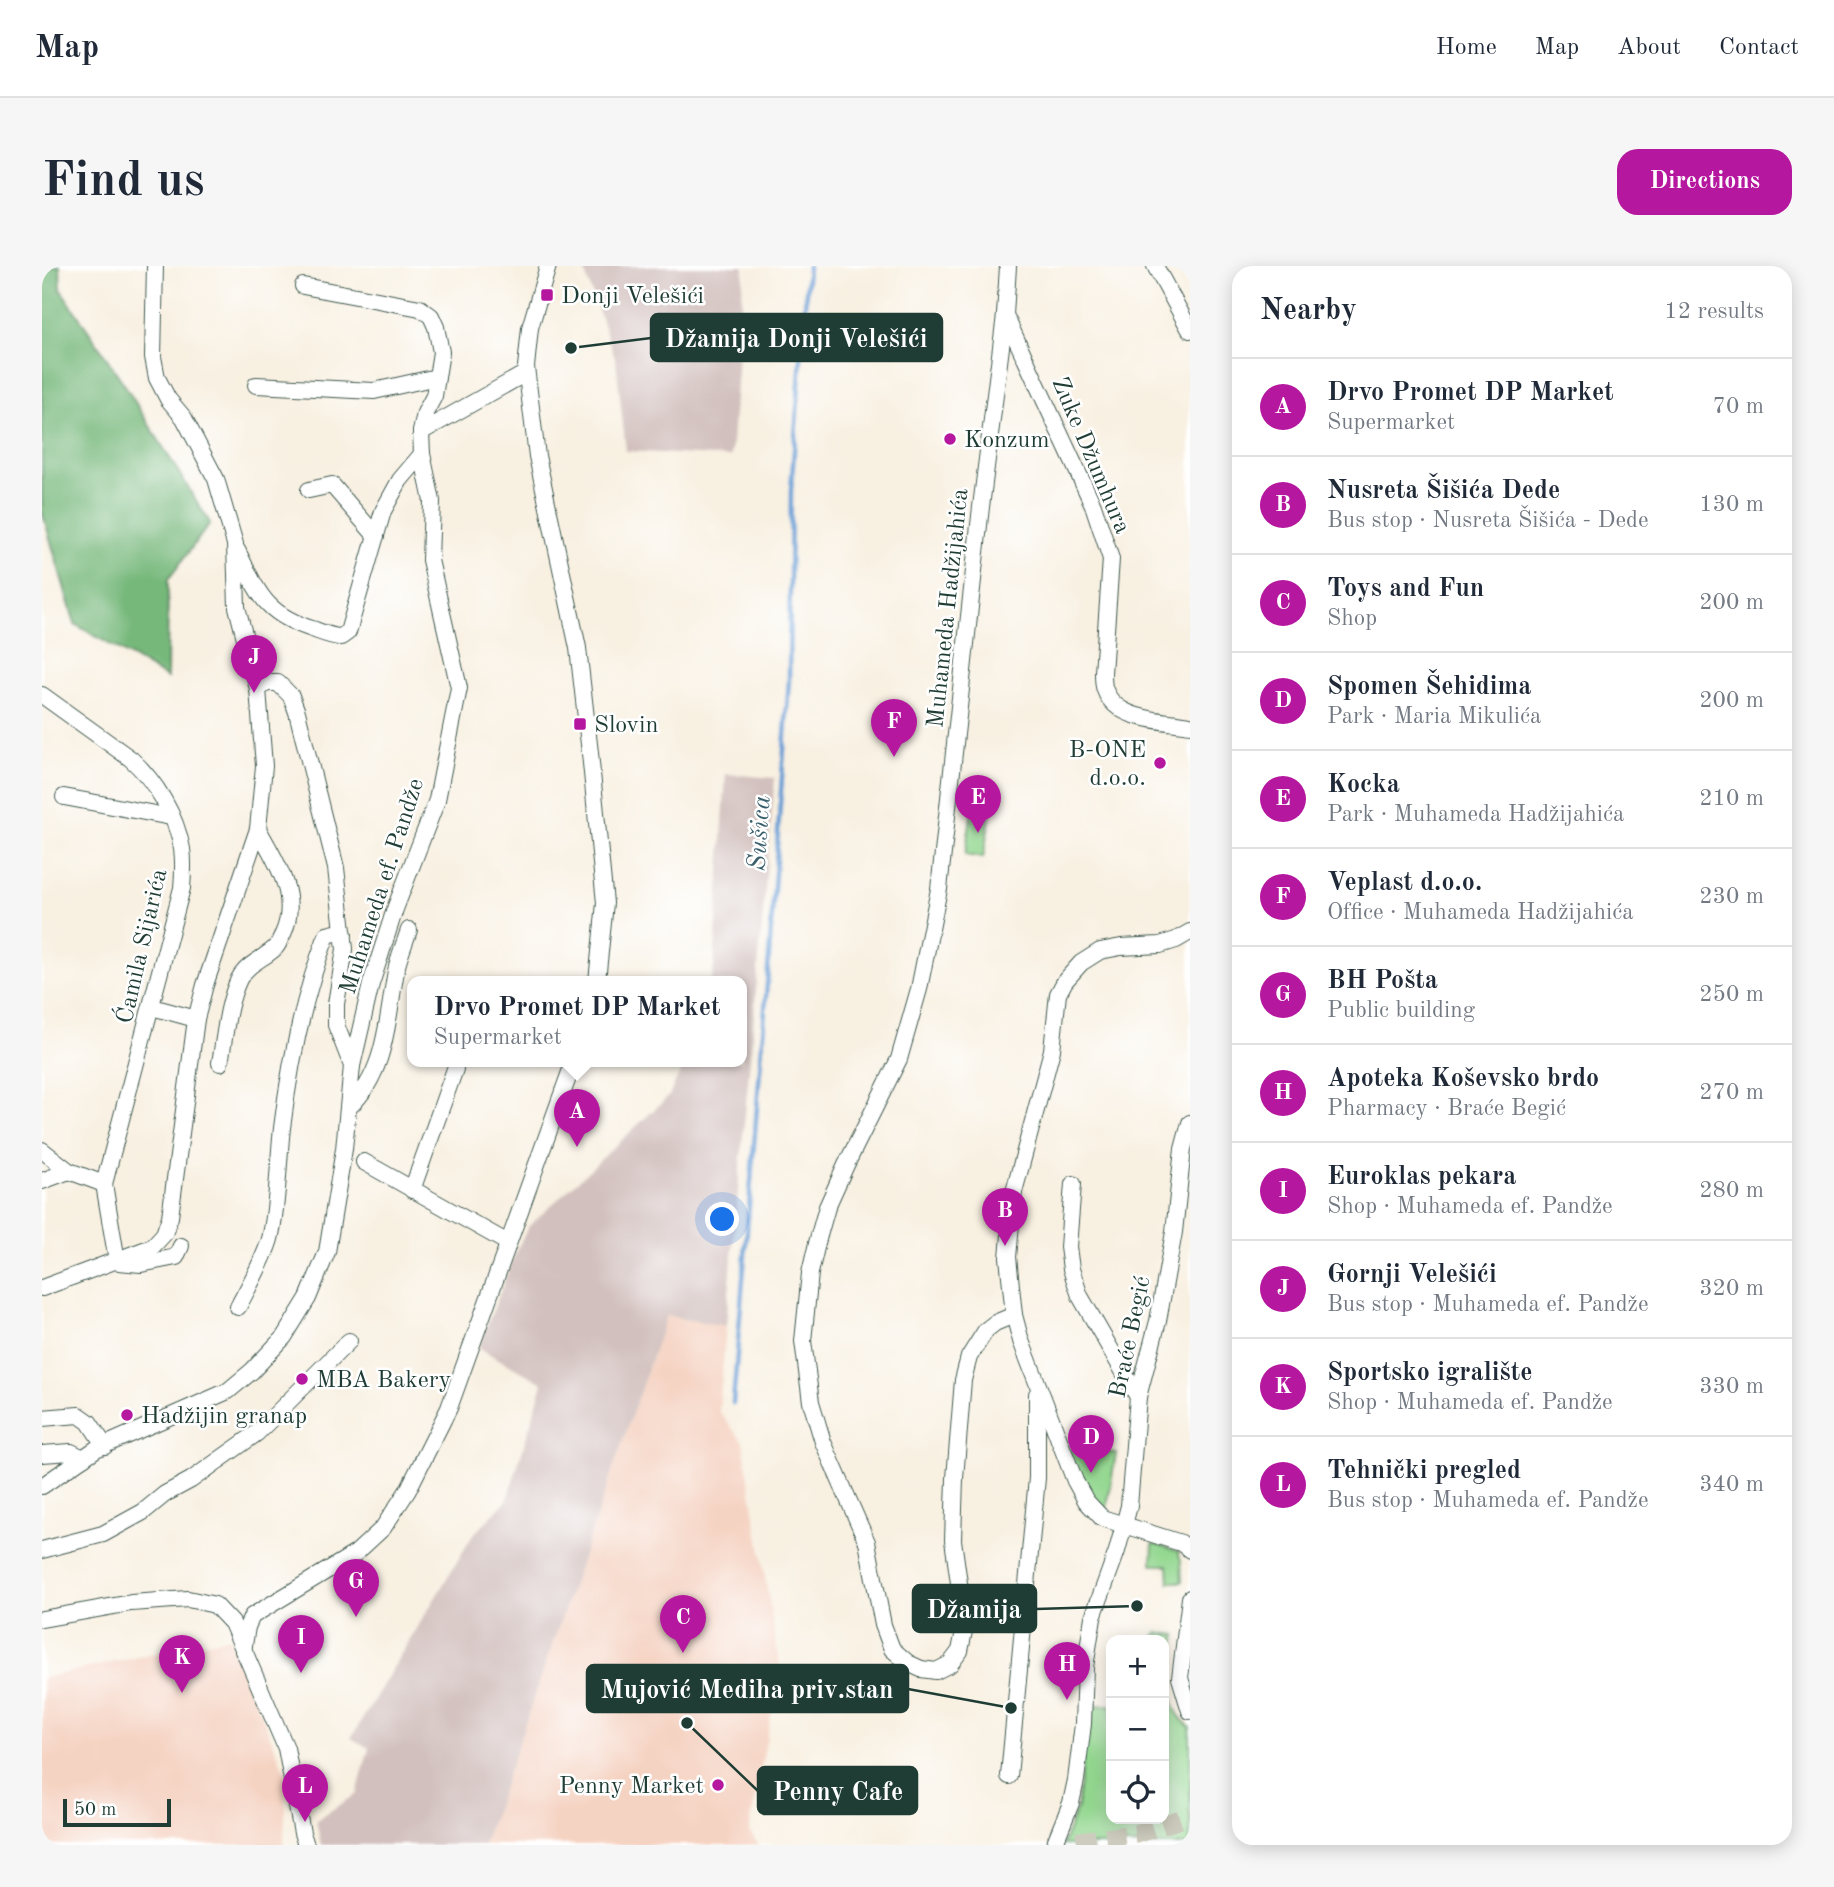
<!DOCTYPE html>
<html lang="en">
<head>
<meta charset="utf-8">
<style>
	:root { --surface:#fff; --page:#f6f6f7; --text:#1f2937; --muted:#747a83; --line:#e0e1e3; --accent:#b5179e }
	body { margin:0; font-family:"Old Standard TT",serif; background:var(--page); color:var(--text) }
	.controls { position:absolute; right:21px; bottom:21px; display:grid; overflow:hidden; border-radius:14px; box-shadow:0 4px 18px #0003 }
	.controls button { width:63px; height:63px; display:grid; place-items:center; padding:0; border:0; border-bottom:2px solid var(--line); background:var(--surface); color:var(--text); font:35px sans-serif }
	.scale { position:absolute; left:21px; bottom:18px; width:108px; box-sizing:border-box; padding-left:7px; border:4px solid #1f3d34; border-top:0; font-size:19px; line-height:24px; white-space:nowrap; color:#1f3d34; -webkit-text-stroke:5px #fff; paint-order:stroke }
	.you { position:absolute; left:681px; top:954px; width:24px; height:24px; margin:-18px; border:5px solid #fff; border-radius:50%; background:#1a73e8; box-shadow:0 0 0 10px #1a73e833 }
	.badge { display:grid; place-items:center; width:46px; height:46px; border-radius:50%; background:var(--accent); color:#fff; font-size:23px; font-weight:700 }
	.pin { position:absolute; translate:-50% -58px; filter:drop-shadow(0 2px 4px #0008) }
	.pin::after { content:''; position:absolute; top:37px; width:24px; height:21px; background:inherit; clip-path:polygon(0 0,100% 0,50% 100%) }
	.popup { position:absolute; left:365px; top:710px; width:340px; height:91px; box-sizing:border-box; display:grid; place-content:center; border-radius:14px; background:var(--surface); filter:drop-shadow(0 2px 5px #0005); font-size:23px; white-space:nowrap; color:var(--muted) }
	.popup b { font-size:26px; color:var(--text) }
	.popup::after { content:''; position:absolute; left:50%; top:100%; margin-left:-14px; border:14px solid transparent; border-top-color:var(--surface) }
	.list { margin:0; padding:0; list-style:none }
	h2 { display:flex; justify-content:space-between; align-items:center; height:91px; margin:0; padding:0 28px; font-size:30px }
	h2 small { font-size:23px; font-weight:400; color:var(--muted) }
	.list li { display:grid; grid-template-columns:46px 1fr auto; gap:21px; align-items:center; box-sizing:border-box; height:98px; padding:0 28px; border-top:2px solid var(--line) }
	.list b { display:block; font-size:26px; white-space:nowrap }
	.list p { margin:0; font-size:23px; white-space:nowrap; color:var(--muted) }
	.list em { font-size:23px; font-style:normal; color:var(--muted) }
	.icon { flex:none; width:38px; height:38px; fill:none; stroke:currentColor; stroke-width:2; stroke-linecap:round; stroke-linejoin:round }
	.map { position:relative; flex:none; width:1148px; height:1579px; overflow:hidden; border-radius:21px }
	header { display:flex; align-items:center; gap:42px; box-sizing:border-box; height:98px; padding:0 35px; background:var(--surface); border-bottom:2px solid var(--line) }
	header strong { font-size:33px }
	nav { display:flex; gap:38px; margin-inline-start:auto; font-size:24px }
	.intro { display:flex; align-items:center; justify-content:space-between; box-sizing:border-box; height:168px; padding:0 42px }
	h1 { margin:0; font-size:49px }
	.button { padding:18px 32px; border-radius:21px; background:var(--accent); color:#fff; font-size:24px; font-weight:700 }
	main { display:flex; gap:42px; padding:0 42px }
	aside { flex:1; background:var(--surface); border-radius:21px; box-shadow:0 4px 18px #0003 }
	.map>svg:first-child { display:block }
	.built { fill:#f5d3c2 }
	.industrial { fill:#d1c0bd }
	.green { fill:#93d78f; stroke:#598a62; stroke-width:2 }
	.forest { fill:#76b87a; stroke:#4a7a57; stroke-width:2 }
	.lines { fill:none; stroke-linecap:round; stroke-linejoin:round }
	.stream { stroke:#689ed5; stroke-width:4.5 }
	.major-tunnel { stroke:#cdccbe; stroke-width:19; stroke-dasharray:19 10; stroke-linecap:butt }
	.minor-casing { stroke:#40584e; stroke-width:18 }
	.minor { stroke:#fff; stroke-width:16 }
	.poi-dot { fill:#b5179e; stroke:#fff; stroke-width:2.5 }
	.labels { text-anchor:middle; stroke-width:5; stroke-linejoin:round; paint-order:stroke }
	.poi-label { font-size:24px; fill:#1f3d34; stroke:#fff; text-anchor:start }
	.street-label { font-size:24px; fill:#1f3d34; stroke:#fff }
	.water-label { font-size:26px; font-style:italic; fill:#395f6c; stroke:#fff }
	.leader { fill:none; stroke:#1f3d34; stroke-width:2.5 }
	.callout-dot { fill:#1f3d34; stroke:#fff; stroke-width:2.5 }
	.callout { fill:#1f3d34; stroke:#1f3d34; stroke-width:2.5 }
	.callout-label { font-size:26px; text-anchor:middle; font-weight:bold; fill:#fff }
</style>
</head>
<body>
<header>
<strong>Map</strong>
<nav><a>Home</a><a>Map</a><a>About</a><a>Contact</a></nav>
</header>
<div class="intro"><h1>Find us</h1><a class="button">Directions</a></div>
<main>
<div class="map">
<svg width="1148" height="1579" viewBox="0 0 1148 1579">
	<rect width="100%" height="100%" fill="#fff"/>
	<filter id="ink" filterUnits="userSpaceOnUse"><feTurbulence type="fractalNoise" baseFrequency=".0143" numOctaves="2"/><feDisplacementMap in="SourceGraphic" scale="14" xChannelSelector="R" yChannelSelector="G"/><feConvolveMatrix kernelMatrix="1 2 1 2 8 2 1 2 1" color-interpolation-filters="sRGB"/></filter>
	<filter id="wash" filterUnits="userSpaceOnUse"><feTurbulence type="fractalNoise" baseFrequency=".00686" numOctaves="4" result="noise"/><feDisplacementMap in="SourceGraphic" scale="28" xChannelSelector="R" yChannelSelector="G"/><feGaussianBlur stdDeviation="1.57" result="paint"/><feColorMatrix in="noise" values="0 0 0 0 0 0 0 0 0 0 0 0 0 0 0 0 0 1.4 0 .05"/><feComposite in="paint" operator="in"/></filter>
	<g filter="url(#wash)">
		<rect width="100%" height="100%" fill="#f8f0e1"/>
		<g class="built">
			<path d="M 624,1050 L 684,1060 L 677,1145 L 701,1176 L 738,1402 L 707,1565 L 717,1579 L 441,1579 Z"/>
			<path d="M 188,1371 L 244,1509 L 242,1579 L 0,1579 L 0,1412 Z"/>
		</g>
		<g class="industrial">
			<path d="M 545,0 L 702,0 L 689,191 L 584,185 L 574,95 L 543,7 Z"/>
			<path d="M 684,508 L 733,512 L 684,1060 L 624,1050 L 441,1579 L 279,1579 L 274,1554 L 315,1528 L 327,1482 L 309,1472 L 431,1269 L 465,1234 L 501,1117 L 436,1082 L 476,981 L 487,960 L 627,830 L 644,795 L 700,795 L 700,715 L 669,715 L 672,702 Z"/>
		</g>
		<g class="green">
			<path d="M 930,544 L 949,546 L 941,592 L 923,589 Z"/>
			<path d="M 1018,1183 L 1074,1187 L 1065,1241 L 1059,1248 Z"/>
			<path d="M 1111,1277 L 1136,1285 L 1139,1295 L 1140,1316 L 1127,1316 L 1126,1299 L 1110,1299 Z"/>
			<path d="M 1116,1367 L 1135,1369 C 1129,1402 1118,1438 1148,1461 L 1148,1579 L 1020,1579 L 1035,1542 L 1044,1463 L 1050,1451 L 1046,1450 L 1046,1440 L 1069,1439 L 1069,1553 L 1122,1553 L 1122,1396 L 1127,1390 L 1122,1382 L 1122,1374 L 1117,1374 L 1113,1370 Z"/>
		</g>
		<path class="forest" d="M 0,0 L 18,0 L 19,24 L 80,115 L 168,257 L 126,314 L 125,412 L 33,358 L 0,245 Z"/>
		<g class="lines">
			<path class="stream" d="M 691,1137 L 725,718 L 747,415 L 749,224 L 766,0"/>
		</g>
	</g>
	<g filter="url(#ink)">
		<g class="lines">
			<path class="major-tunnel" d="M 1006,1579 L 1094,1568 L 1148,1550"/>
			<defs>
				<g id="minor">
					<path d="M 506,0 L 488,62 L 484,101 L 495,190 L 536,382 L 548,487 L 563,637 L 555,715"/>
					<path d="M 966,0 L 963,49 L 939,241 L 897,623 L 877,723 L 857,793 L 804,899 L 785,941 L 776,973 L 768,1007 L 761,1075 L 769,1136 L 781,1176 L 825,1276 L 841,1359 L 850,1383 L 866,1397 L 879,1403 L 894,1405 L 908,1398 L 918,1385 L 923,1360 L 911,1274 L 913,1212 L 921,1114 L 927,1091 L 944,1064 L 953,1057 L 972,1049"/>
					<path d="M 1113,0 L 1148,64"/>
					<path d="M 261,20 L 378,42 L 389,50 L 394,61 L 399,86 L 392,130 L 383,147 L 379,166 L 380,188 L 390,235 L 388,294 L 417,422 L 395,534 L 353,643 L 329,718 L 310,800"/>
					<path d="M 963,49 L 1051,239 L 1069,293 L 1061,407 C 1061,413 1061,419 1063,424 C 1074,455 1121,454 1148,459"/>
					<path d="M 214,119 L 332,125 L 395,111"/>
					<path d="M 379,166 L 484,107"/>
					<path d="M 267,224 L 290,219 L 334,270"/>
					<path d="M 195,284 C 217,328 222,348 273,364 C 281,367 291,371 299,371 L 306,366 L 341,245 L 358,214 L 380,188"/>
					<path d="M 0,429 L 89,493 C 114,516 134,549 140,583 C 142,596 141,610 140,622 L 62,918 L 75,995"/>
					<path d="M 22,531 L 129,551"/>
					<path d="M 1148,666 L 1134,674 L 1118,679 L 1079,681 L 1058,685 L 1039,697 L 1023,715 L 1016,728 L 1010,784 L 972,926 L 966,991 L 972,1049 L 979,1075 L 1033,1215 L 1044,1235 L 1060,1252 L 1139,1277 L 1148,1284"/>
					<path d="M 110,741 L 154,753"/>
					<path d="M 178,797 C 183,770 185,738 197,713 C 205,698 221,693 233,682 C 237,678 238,673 241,668 C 258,631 234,595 216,563"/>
					<path d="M 307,841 C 346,806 345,748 355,700 C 358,688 363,676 367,664"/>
					<path d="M 0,884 L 27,905 L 62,918"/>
					<path d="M 322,896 L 466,977"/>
					<path d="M 0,915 L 27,905"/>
					<path d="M 1031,918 L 1026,981 L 1029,1003 L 1038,1030 L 1096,1131"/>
					<path d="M 370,924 L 413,803"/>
					<path d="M 77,996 L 99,998 L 134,991 L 139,980"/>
					<path d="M 0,1022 L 110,981 L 122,968 L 128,951 L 154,753 L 163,719 L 216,563 L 222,500 L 216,423 L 195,341 L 193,278 L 174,213 L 142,152 L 126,133 L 115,112 L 111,91 L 113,0"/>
					<path d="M 196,1041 C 206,1022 222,994 228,973 C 236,941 236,896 240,862 C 248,797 261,730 285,669 L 293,667 L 302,668"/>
					<path d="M 0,1152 L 37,1149 L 47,1156 L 63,1180"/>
					<path d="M 0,1188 L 29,1186 L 41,1192"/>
					<path d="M 0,1220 L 54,1183 L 186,1125 L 210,1105 L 242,1071 L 266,1032 L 285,986 L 302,883 L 310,800 L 294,759 L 294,738 L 303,683 L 294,602 L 255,446 L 249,430 L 236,417 L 225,417 L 216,423"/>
					<path d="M 0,1284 L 61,1268 L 101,1246 L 123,1228 L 149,1214 L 215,1167 L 307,1075"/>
					<path d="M 1148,1332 L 1138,1412 L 1148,1445"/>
					<path d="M 0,1353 L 89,1337 L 146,1333 L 173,1339 L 190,1357 L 244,1482 L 260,1567 L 264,1579"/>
					<path d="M 201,1385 L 205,1361 L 210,1350 L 314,1287 L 341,1262 L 366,1224 L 407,1142 L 532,795"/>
					<path d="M 967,1510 L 995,1212 L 995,1128"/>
					<path d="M 1012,1579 L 1029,1537 L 1034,1514 L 1041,1458 L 1043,1401 L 1051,1351 L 1075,1285 L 1087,1240 L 1096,1131 L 1116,1055 L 1132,966 L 1141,883 L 1148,857"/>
				</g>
			</defs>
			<use href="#minor" class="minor-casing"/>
			<use href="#minor" class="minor"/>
		</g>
	</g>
	<g class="poi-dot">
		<rect x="498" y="22" width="14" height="14" rx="3.5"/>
		<circle cx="908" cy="173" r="7"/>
		<rect x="531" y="451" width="14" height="14" rx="3.5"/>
		<circle cx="1118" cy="497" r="7"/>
		<circle cx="260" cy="1113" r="7"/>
		<circle cx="85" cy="1149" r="7"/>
		<circle cx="676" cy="1519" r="7"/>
	</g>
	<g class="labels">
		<g class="poi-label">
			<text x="519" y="37">Donji Velešići</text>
			<text x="922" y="181">Konzum</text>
			<text x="552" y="466">Slovin</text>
			<text x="1104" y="491" text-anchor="end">B-ONE<tspan x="1104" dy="28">d.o.o.</tspan></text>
			<text x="274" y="1121">MBA Bakery</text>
			<text x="99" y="1157">Hadžijin granap</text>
			<text x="662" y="1527" text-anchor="end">Penny Market</text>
		</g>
		<g class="street-label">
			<text transform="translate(1050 189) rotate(67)" y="8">Zuke Džumhura</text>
			<text transform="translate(905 342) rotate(-84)" y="8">Muhameda Hadžijahića</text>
			<text transform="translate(339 620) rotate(-72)" y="8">Muhameda ef. Pandže</text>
			<text transform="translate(99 680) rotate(-77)" y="8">Ćamila Sijarića</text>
			<text transform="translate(1087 1071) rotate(-78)" y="8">Braće Begić</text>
		</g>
		<g class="water-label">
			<text transform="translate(716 567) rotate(-86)" y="9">Sušica</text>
		</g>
	</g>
	<path class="leader" d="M529 82L609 72M1095 1340L994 1343M969 1442L866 1423M645 1457L716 1525"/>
	<g class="callout-dot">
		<circle cx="529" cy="82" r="7"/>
		<circle cx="1095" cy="1340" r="7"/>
		<circle cx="969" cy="1442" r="7"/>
		<circle cx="645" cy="1457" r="7"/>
	</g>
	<g class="callout">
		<rect x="609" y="48" width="291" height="47" rx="7"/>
		<rect x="871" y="1319" width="123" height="47" rx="7"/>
		<rect x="545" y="1399" width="321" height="47" rx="7"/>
		<rect x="716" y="1501" width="159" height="47" rx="7"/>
	</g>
	<g class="callout-label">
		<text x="754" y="81">Džamija Donji Velešići</text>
		<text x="932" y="1352">Džamija</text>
		<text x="705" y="1432">Mujović Mediha priv.stan</text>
		<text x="796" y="1534">Penny Cafe</text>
	</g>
</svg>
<div class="controls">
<button>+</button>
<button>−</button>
<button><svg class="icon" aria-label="locate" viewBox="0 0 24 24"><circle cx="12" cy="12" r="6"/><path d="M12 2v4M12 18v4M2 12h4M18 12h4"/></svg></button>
</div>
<div class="scale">50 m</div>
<div class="you"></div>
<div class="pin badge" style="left:535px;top:881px">A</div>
<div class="popup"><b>Drvo Promet DP Market</b>Supermarket</div>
<div class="pin badge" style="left:963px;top:980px">B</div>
<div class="pin badge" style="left:641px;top:1387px">C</div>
<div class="pin badge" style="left:1049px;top:1207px">D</div>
<div class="pin badge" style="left:936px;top:567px">E</div>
<div class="pin badge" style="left:852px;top:491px">F</div>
<div class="pin badge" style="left:314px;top:1351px">G</div>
<div class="pin badge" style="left:1025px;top:1434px">H</div>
<div class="pin badge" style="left:259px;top:1407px">I</div>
<div class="pin badge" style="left:212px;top:427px">J</div>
<div class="pin badge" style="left:140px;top:1427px">K</div>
<div class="pin badge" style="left:263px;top:1556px">L</div>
</div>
<aside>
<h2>Nearby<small>12 results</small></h2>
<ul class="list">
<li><span class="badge">A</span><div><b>Drvo Promet DP Market</b><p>Supermarket</p></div><em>70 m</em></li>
<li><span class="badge">B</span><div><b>Nusreta Šišića Dede</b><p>Bus stop · Nusreta Šišića - Dede</p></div><em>130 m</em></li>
<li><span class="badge">C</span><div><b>Toys and Fun</b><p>Shop</p></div><em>200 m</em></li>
<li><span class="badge">D</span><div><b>Spomen Šehidima</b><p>Park · Maria Mikulića</p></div><em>200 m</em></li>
<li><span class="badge">E</span><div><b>Kocka</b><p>Park · Muhameda Hadžijahića</p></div><em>210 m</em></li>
<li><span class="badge">F</span><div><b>Veplast d.o.o.</b><p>Office · Muhameda Hadžijahića</p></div><em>230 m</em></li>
<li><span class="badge">G</span><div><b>BH Pošta</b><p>Public building</p></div><em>250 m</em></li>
<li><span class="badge">H</span><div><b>Apoteka Koševsko brdo</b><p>Pharmacy · Braće Begić</p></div><em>270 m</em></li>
<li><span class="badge">I</span><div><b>Euroklas pekara</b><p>Shop · Muhameda ef. Pandže</p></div><em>280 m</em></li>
<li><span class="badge">J</span><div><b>Gornji Velešići</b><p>Bus stop · Muhameda ef. Pandže</p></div><em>320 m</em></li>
<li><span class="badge">K</span><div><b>Sportsko igralište</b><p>Shop · Muhameda ef. Pandže</p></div><em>330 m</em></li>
<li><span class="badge">L</span><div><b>Tehnički pregled</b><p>Bus stop · Muhameda ef. Pandže</p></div><em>340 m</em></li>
</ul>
</aside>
</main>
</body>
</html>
